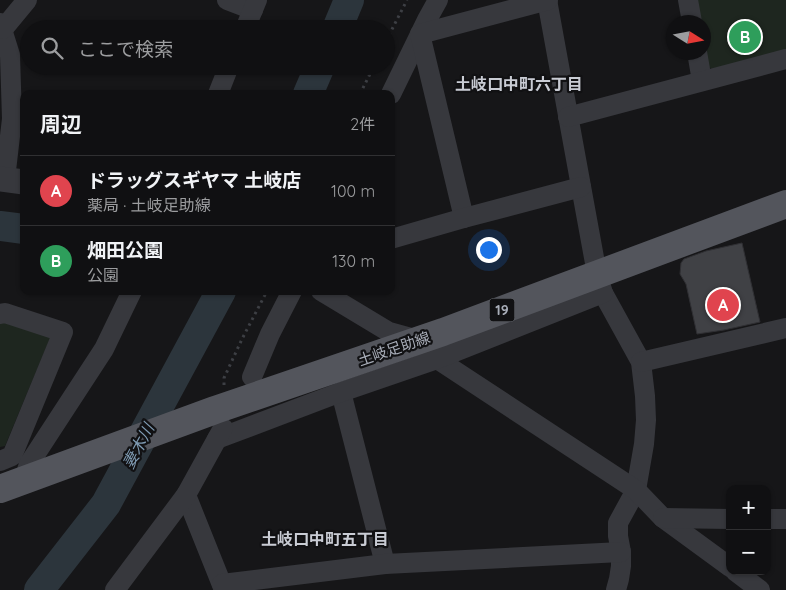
<!DOCTYPE html>
<html lang="ja">
<head>
<meta charset="utf-8">
<style>
	:root { --surface:#101012; --page:#19191b; --text:#f1f3f6; --muted:#9c9d9f; --line:#303032; --accent:#7c3aed }
	body { margin:0; font-family:Quicksand,"Noto Sans JP",sans-serif; background:var(--page); color:var(--text) }
	.controls { position:absolute; right:15px; bottom:15px; display:grid; overflow:hidden; border-radius:10px; box-shadow:0 1px 4px #0004 }
	.controls button { width:45px; height:45px; display:grid; place-items:center; padding:0; border:0; border-bottom:1px solid var(--line); background:var(--surface); color:var(--text); font:25px sans-serif }
	.compass { position:absolute; left:666px; top:15px; width:45px; height:45px; border-radius:50%; background:var(--surface); box-shadow:0 1px 4px #0004; rotate:101deg }
	.you { position:absolute; left:488px; top:249px; width:18px; height:18px; margin:-12px; border:4px solid #fff; border-radius:50%; background:#1a73e8; box-shadow:0 0 0 8px #1a73e833 }
	.badge { display:grid; place-items:center; width:32px; height:32px; border-radius:50%; background:var(--accent); color:#fff; font-size:16px; font-weight:700 }
	.pin { position:absolute; translate:-50% -50%; border:2px solid #fff; box-shadow:0 1px 5px #0006 }
	.list { margin:0; padding:0; list-style:none }
	h2 { display:flex; justify-content:space-between; align-items:center; height:65px; margin:0; padding:0 20px; font-size:21px }
	h2 small { font-size:16px; font-weight:400; color:var(--muted) }
	.list li { display:grid; grid-template-columns:32px 1fr auto; gap:15px; align-items:center; box-sizing:border-box; height:70px; padding:0 20px; border-top:1px solid var(--line) }
	.list b { display:block; font-size:19px; white-space:nowrap }
	.list p { margin:0; font-size:16px; white-space:nowrap; color:var(--muted) }
	.list em { font-size:16px; font-style:normal; color:var(--muted) }
	.icon { flex:none; width:28px; height:28px; fill:none; stroke:currentColor; stroke-width:2; stroke-linecap:round; stroke-linejoin:round }
	.map { position:relative; flex:none; width:786px; height:590px; overflow:hidden }
	.search { position:absolute; background:var(--surface); box-shadow:0 1px 4px #0004; left:20px; top:20px; width:375px; height:55px; display:flex; align-items:center; gap:12px; box-sizing:border-box; padding:0 18px; border-radius:28px; color:var(--muted); font-size:19px }
	.panel { position:absolute; background:var(--surface); box-shadow:0 1px 4px #0004; left:20px; top:90px; width:375px; height:205px; border-radius:10px }
	.map>svg:first-child { display:block }
	.green { fill:#1e261f }
	.lines { fill:none; stroke-linecap:round; stroke-linejoin:round }
	.river { stroke:#2c353c; stroke-width:30 }
	.building { fill:#404145; stroke:#303034 }
	.path { stroke:#3d3f44; stroke-width:3; stroke-dasharray:2.5 4; stroke-linecap:butt }
	.minor { stroke:#37383d; stroke-width:20 }
	.tertiary { stroke:#37383d; stroke-width:25 }
	.primary { stroke:#53555c; stroke-width:28 }
	.labels { text-anchor:middle; stroke-width:4.5; stroke-linejoin:round; paint-order:stroke }
	.shield { fill:#111113; stroke:#7b7e86; stroke-width:1 }
	.shield-label { font-size:14px; font-weight:bold; fill:#a8adb8 }
	.street-label { font-size:15px; fill:#a8adb8; stroke:#111113 }
	.neighbourhood-label { font-size:16px; font-weight:bold; fill:#c9ccd4; stroke:#111113 }
	.water-label { font-size:16px; font-style:italic; fill:#7f9bb3; stroke:#111113 }
</style>
</head>
<body>
<div class="map">
<svg width="786" height="590" viewBox="0 0 786 590">
	<rect width="100%" height="100%" fill="#161618"/>
	<g class="green">
		<path d="M 695,0 L 786,0 L 786,51 L 712,69 L 706,65 L 704,51 L 704,22 L 699,22 Z"/>
		<path d="M 5,321 L 51,336 L 5,446 L 0,447 L 0,323 Z"/>
	</g>
	<g class="lines">
		<g class="river">
			<path d="M 337,29 L 349,0"/>
			<path d="M 308,94 L 320,66"/>
			<path d="M 0,226 L 24,229"/>
			<path d="M 39,590 L 106,504 L 221,291"/>
		</g>
	</g>
	<path class="building" d="M 742,243 L 760,322 L 724,330 L 697,334 L 686,284 L 680,274 L 681,263 L 684,259 L 706,251 Z"/>
	<g class="lines">
		<g class="path">
			<path d="M 386,41 L 407,0"/>
			<path d="M 360,94 L 374,66"/>
			<path d="M 224,385 L 224,378 L 242,339 L 267,291"/>
		</g>
		<g class="minor">
			<path d="M 227,0 L 253,10"/>
			<path d="M 547,0 L 597,274 L 603,293 L 641,362 L 645,396 L 646,420 L 644,444 L 636,490 L 618,523 L 618,536 L 621,552 L 621,566 L 619,579 L 616,590"/>
			<path d="M 688,0 L 692,22"/>
			<path d="M 0,23 L 10,55 L 12,119 L 5,179"/>
			<path d="M 3,29 L 27,0"/>
			<path d="M 245,29 L 257,0"/>
			<path d="M 697,52 L 702,81"/>
			<path d="M 218,94 L 229,66"/>
			<path d="M 391,94 L 428,18 L 438,0"/>
			<path d="M 568,117 L 786,59"/>
			<path d="M 464,218 L 420,34 L 548,0"/>
			<path d="M 391,239 L 464,218 L 581,187"/>
			<path d="M 321,291 L 389,332 L 418,340 L 424,349 L 437,359 L 636,490 L 663,518 L 730,567"/>
			<path d="M 0,314 L 5,313 L 63,332 L 12,456 L 0,461"/>
			<path d="M 641,362 L 786,328"/>
			<path d="M 252,377 L 270,334 L 292,291"/>
			<path d="M 341,392 L 385,564"/>
			<path d="M 217,439 L 341,392 L 437,359 L 603,293"/>
			<path d="M 24,480 L 29,464 L 104,349 L 132,291"/>
			<path d="M 186,495 L 224,590"/>
			<path d="M 663,518 L 730,519"/>
			<path d="M 767,519 L 786,519"/>
			<path d="M 735,571 L 760,590"/>
			<path d="M 222,584 L 385,564 L 621,552"/>
			<path d="M 115,590 L 186,495 L 223,428"/>
		</g>
		<path class="tertiary" d="M 0,179 L 24,182"/>
		<path class="primary" d="M 0,489 L 215,410 L 443,332 L 786,204"/>
	</g>
	<g class="labels">
		<rect class="shield" x="489.5" y="298.5" width="25" height="23" rx="4"/>
		<g class="shield-label">
			<text x="502" y="315">19</text>
		</g>
		<g class="street-label">
			<text transform="translate(394 349) rotate(-19)" y="5">土岐足助線</text>
		</g>
		<g class="neighbourhood-label">
			<text x="519" y="90">土岐口中町六丁目</text>
			<text x="325" y="545">土岐口中町五丁目</text>
		</g>
		<g class="water-label">
			<text transform="translate(138 446) rotate(-62)" y="6">妻木川</text>
		</g>
	</g>
</svg>
<div class="controls">
<button>+</button>
<button>−</button>
</div>
<svg class="compass" viewBox="-18 -18 36 36"><path d="M0-13l5 13h-10z" fill="#e53935"/><path d="M0 13l5-13h-10z" fill="#9c9d9f"/></svg>
<div class="you"></div>
<div class="pin badge" style="left:723px;top:305px;background:#e0444e">A</div>
<div class="pin badge" style="left:745px;top:37px;background:#2e9e5b">B</div>
<div class="search"><svg class="icon" aria-label="search" viewBox="0 0 24 24"><circle cx="10" cy="10" r="6"/><path d="M15 15l6 6"/></svg>ここで検索</div>
<section class="panel">
<h2>周辺<small>2件</small></h2>
<ul class="list">
<li><span class="badge" style="background:#e0444e">A</span><div><b>ドラッグスギヤマ 土岐店</b><p>薬局 · 土岐足助線</p></div><em>100 m</em></li>
<li><span class="badge" style="background:#2e9e5b">B</span><div><b>畑田公園</b><p>公園</p></div><em>130 m</em></li>
</ul>
</section>
</div>
</body>
</html>
